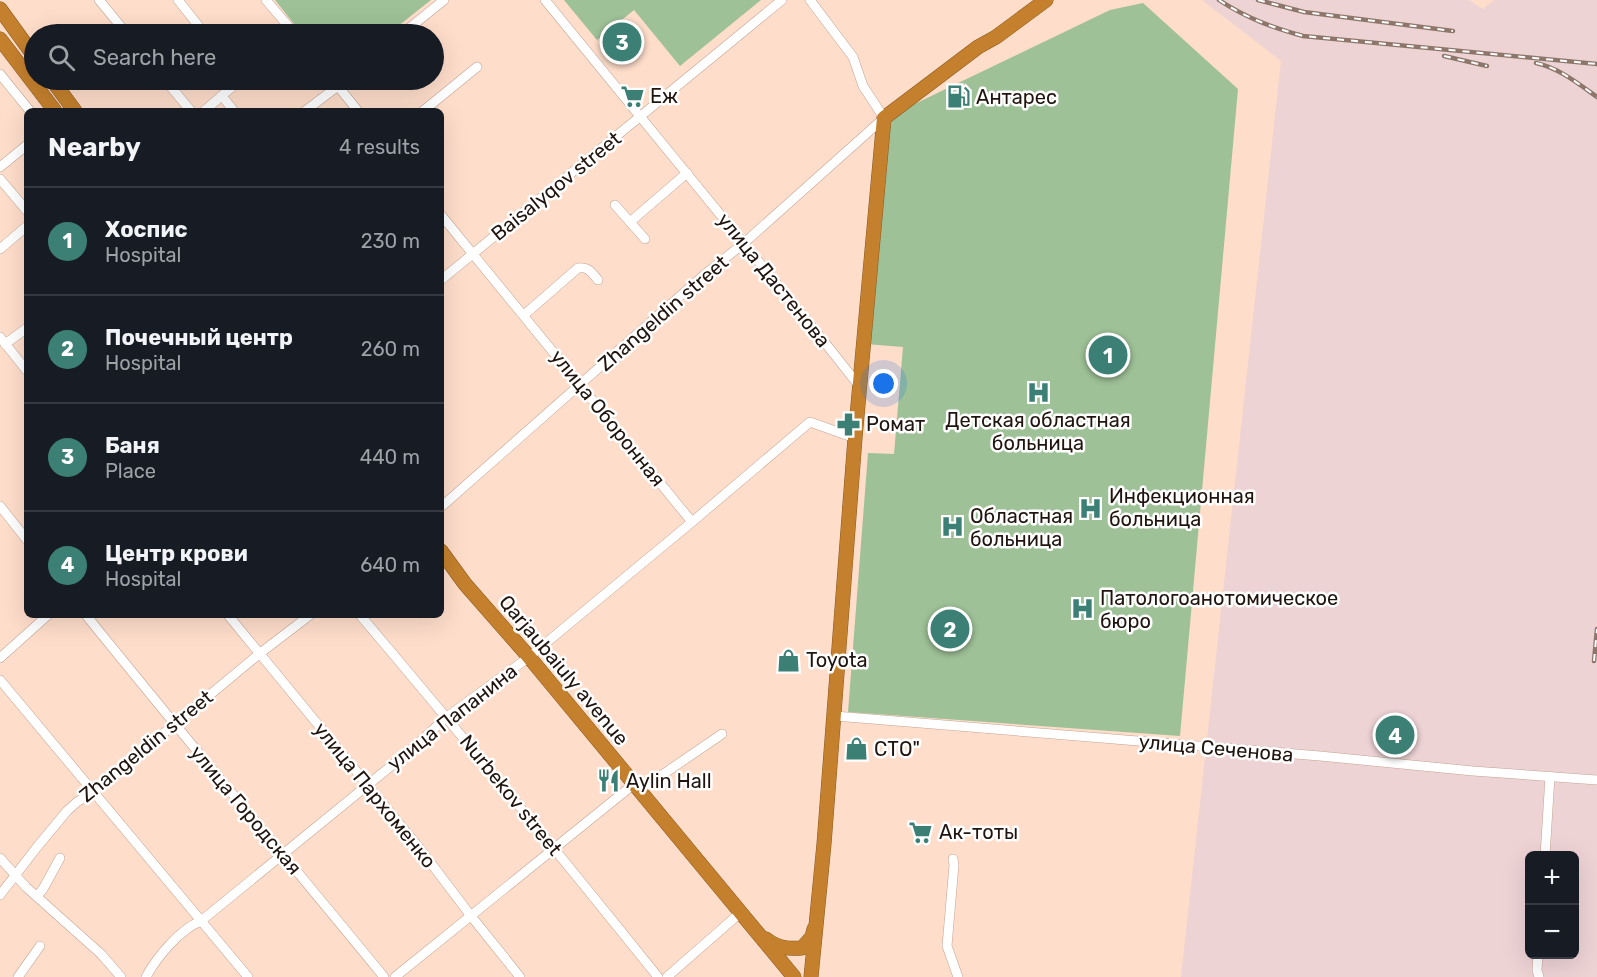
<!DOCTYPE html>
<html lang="en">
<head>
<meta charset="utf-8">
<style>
	:root { --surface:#171b24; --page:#20242c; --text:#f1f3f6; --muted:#9ea1a6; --line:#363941; --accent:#3c8075 }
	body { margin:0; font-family:Rubik,sans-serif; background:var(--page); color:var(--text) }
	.controls { position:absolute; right:18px; bottom:18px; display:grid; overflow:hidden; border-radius:9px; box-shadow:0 6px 24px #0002 }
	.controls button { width:54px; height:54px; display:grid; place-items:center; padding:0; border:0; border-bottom:2px solid var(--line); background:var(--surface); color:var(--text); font:30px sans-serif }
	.you { position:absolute; left:884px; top:384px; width:21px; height:21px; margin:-15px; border:4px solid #fff; border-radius:50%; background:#1a73e8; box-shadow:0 0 0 9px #1a73e833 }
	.badge { display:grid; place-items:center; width:39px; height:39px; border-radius:50%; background:var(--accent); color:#fff; font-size:20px; font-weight:700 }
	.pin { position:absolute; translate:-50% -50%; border:3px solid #fff; box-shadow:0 2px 6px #0006 }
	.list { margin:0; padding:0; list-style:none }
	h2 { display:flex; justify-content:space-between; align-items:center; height:78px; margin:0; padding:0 24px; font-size:26px }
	h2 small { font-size:20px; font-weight:400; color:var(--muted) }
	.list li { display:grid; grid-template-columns:39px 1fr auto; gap:18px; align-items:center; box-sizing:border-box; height:108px; padding:0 24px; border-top:2px solid var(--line) }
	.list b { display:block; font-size:22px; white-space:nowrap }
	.list p { margin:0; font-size:20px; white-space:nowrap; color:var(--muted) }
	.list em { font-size:20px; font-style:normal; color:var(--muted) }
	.icon { flex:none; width:33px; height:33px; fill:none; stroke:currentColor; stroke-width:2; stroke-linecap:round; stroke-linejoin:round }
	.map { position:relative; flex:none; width:1597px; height:977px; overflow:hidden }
	.search { position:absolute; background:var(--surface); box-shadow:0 6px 24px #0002; left:24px; top:24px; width:420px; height:66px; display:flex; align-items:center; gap:15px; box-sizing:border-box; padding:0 21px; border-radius:33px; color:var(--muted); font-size:22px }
	.panel { position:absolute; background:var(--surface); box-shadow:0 6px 24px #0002; left:24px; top:108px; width:420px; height:510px; border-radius:9px }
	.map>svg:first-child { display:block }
	.industrial { fill:#eed3d5; fill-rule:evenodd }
	.green { fill:#9ec197 }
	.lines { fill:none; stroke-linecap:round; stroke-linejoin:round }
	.minor-casing { stroke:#c3a392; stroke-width:10 }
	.highway-casing { stroke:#8b5a22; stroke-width:15 }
	.minor { stroke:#fff; stroke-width:9 }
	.highway { stroke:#c4802d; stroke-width:14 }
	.rail-casing { stroke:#8d776b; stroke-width:4.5 }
	.rail { stroke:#fff; stroke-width:2; stroke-dasharray:7; stroke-linecap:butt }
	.labels { text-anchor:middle; stroke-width:5; stroke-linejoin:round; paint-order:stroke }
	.poi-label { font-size:20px; fill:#20140e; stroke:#fff; text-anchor:start }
	.street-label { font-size:20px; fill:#20140e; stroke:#fff }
</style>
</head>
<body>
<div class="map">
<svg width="1597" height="977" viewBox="0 0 1597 977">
	<rect width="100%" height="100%" fill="#feddca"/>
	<path class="industrial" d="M 1202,0 L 1469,0 L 1483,9 L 1494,0 L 1597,0 L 1597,977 L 1181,977 L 1281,61 ZM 1530,856 L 1574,856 L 1574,954 L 1530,954 Z"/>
	<g class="green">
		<path d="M 275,0 L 431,0 L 388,34 L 302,34 Z"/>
		<path d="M 564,0 L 761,0 L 680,66 L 634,10 L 597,40 Z"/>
		<path d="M 1143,3 L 1238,89 L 1180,736 L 848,712 L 868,453 L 894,454 L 903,347 L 866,344 L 887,122 L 900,111 L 1110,10 Z"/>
	</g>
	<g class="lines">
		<defs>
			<g id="minor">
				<path d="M 99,0 L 127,34"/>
				<path d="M 178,0 L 205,34"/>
				<path d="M 266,0 L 295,34"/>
				<path d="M 545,0 L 826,344 L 860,387"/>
				<path d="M 402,34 L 444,0"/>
				<path d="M 0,74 L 30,111"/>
				<path d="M 165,80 L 191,111"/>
				<path d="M 333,80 L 358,111"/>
				<path d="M 222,96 L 234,111"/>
				<path d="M 204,111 L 240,80"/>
				<path d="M 305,111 L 346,80"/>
				<path d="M 423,111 L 477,67"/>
				<path d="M 0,167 L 27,145"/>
				<path d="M 0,179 L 27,211"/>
				<path d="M 615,205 L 630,222"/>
				<path d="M 441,215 L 692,522"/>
				<path d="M 645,239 L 630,222 L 687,173"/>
				<path d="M 0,249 L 27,226"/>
				<path d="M 441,280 L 782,0"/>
				<path d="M 524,315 L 578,268 C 588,266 592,273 598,280"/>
				<path d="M 0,337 L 27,371"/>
				<path d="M 5,344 L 27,328"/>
				<path d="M 0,506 L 27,540"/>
				<path d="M 441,507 L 704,275 L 744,243 L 884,118 L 863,86 L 853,57 L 810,0"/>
				<path d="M 86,615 C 184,737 285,856 384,977"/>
				<path d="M 228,615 L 421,850 L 471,916 L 520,977"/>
				<path d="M 360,615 C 461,734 560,855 658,977"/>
				<path d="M 0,658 L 48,615"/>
				<path d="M 0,680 L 248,977"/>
				<path d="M 835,716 L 1320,756 L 1473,771 L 1597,780"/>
				<path d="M 640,790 L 722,734"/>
				<path d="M 1545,856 L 1550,776"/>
				<path d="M 0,858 L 26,887 L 101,954 L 121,977"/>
				<path d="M 953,859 L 954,865 L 947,946 L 958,977"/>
				<path d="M 0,895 L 37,847 L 67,811 L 77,802 L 93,792 L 259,654 L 310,615"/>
				<path d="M 37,896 L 43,889 L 60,858"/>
				<path d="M 1538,954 L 1537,970 L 1539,977"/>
				<path d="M 18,977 L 40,946"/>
				<path d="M 146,977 C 157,957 180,929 201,921 L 407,753 L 447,717 L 529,657 L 692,522 L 810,422 L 855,438"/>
				<path d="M 395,977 L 634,784"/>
				<path d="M 667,977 L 740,913"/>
			</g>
			<g id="highway">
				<path d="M 0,9 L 34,56"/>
				<path d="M 0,39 L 55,111"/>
				<path d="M 52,80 L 75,111"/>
				<path d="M 441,551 L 465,584 L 529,657 L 794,977"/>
				<path d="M 766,939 C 777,948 788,949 802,948 L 812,937 L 814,929"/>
				<path d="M 811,977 L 824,844 L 855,438 L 884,118 L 978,47 L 996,37 L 1046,0"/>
			</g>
		</defs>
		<use href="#minor" class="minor-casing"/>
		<use href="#highway" class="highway-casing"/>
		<use href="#minor" class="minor"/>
		<use href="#highway" class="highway"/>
		<defs>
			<g id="rail">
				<path d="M 1219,0 C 1246,18 1271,27 1303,36 L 1597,64"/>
				<path d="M 1258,0 L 1304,12 L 1453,31"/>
				<path d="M 1444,56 L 1487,66"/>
				<path d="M 1536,63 C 1559,68 1579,84 1597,97"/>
				<path d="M 1594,661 L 1597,629"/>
			</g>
		</defs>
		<use href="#rail" class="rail-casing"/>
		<use href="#rail" class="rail"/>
	</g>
	<defs>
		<symbol id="supermarket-bare" viewBox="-9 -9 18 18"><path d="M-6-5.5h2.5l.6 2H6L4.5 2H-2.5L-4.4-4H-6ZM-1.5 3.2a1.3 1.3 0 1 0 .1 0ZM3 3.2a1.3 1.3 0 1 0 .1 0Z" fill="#3c8075" stroke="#fff" stroke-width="2.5" paint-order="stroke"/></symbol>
		<symbol id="fuel-bare" viewBox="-9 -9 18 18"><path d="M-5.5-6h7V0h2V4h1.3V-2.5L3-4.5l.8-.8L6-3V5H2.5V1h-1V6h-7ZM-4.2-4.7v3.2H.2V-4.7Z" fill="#3c8075" stroke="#fff" stroke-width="2.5" paint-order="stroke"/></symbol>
		<symbol id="hospital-bare" viewBox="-9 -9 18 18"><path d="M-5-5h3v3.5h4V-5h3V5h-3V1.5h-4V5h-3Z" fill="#3c8075" stroke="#fff" stroke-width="2.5" paint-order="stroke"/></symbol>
		<symbol id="pharmacy-bare" viewBox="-9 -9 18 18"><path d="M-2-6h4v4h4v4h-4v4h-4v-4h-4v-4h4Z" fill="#3c8075" stroke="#fff" stroke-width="2.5" paint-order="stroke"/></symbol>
		<symbol id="shop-bare" viewBox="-9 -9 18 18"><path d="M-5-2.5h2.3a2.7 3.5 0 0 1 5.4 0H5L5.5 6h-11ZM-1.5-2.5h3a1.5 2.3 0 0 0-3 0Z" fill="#3c8075" stroke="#fff" stroke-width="2.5" paint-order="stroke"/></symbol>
		<symbol id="restaurant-bare" viewBox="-9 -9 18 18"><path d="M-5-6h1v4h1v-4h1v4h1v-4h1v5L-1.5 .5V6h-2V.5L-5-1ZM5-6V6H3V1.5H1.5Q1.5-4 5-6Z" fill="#3c8075" stroke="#fff" stroke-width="2.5" paint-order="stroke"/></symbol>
	</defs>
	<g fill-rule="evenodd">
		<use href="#supermarket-bare" x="616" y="80" width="33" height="33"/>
		<use href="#fuel-bare" x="942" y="80" width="33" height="33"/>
		<use href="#hospital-bare" x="1022" y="376" width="33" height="33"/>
		<use href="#pharmacy-bare" x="832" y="408" width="33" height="33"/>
		<use href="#hospital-bare" x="1074" y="492" width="33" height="33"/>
		<use href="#hospital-bare" x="936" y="510" width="33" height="33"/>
		<use href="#hospital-bare" x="1066" y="592" width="33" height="33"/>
		<use href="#shop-bare" x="772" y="644" width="33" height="33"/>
		<use href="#shop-bare" x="840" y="732" width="33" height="33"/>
		<use href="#restaurant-bare" x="592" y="764" width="33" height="33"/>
		<use href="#supermarket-bare" x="904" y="816" width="33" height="33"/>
	</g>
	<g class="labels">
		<g class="poi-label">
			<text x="650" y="103">Еж</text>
			<text x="976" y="104">Антарес</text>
			<text x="1038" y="427" text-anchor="middle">Детская областная<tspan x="1038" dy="23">больница</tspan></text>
			<text x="866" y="431">Ромат</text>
			<text x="1109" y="503">Инфекционная<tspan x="1109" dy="23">больница</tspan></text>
			<text x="970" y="523">Областная<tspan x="970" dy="23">больница</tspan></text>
			<text x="1100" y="605">Патологоанотомическое<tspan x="1100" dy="23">бюро</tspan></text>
			<text x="806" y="667">Toyota</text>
			<text x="874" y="756">СТО"</text>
			<text x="626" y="788">Aylin Hall</text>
			<text x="939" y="839">Ак-тоты</text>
		</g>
		<g class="street-label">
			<text transform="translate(556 186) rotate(-39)" y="7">Baisalyqov street</text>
			<text transform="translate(774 280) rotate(51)" y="7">улица Дастенова</text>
			<text transform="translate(663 313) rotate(-41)" y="7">Zhangeldin street</text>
			<text transform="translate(608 418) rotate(51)" y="7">улица Оборонная</text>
			<text transform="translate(564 670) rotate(50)" y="7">Qarjaubaiuly avenue</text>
			<text transform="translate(452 717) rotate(-38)" y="7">улица Папанина</text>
			<text transform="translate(146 746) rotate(-39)" y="7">Zhangeldin street</text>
			<text transform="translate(1216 748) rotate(5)" y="7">улица Сеченова</text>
			<text transform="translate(375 795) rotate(51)" y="7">улица Пархоменко</text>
			<text transform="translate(511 795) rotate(51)" y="7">Nurbekov street</text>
			<text transform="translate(246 810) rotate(50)" y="7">улица Городская</text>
		</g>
	</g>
</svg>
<div class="controls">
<button>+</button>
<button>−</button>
</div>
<div class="you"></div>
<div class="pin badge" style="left:1108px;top:355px">1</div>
<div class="pin badge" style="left:950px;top:629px">2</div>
<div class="pin badge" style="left:622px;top:42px">3</div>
<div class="pin badge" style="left:1395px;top:735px">4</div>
<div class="search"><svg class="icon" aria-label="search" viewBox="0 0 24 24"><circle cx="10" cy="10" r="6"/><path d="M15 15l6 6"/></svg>Search here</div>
<section class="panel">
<h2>Nearby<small>4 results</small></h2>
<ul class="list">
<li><span class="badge">1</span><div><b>Хоспис</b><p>Hospital</p></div><em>230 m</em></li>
<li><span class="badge">2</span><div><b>Почечный центр</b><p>Hospital</p></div><em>260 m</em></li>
<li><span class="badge">3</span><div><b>Баня</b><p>Place</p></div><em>440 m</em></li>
<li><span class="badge">4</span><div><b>Центр крови</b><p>Hospital</p></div><em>640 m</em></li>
</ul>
</section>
</div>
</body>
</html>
